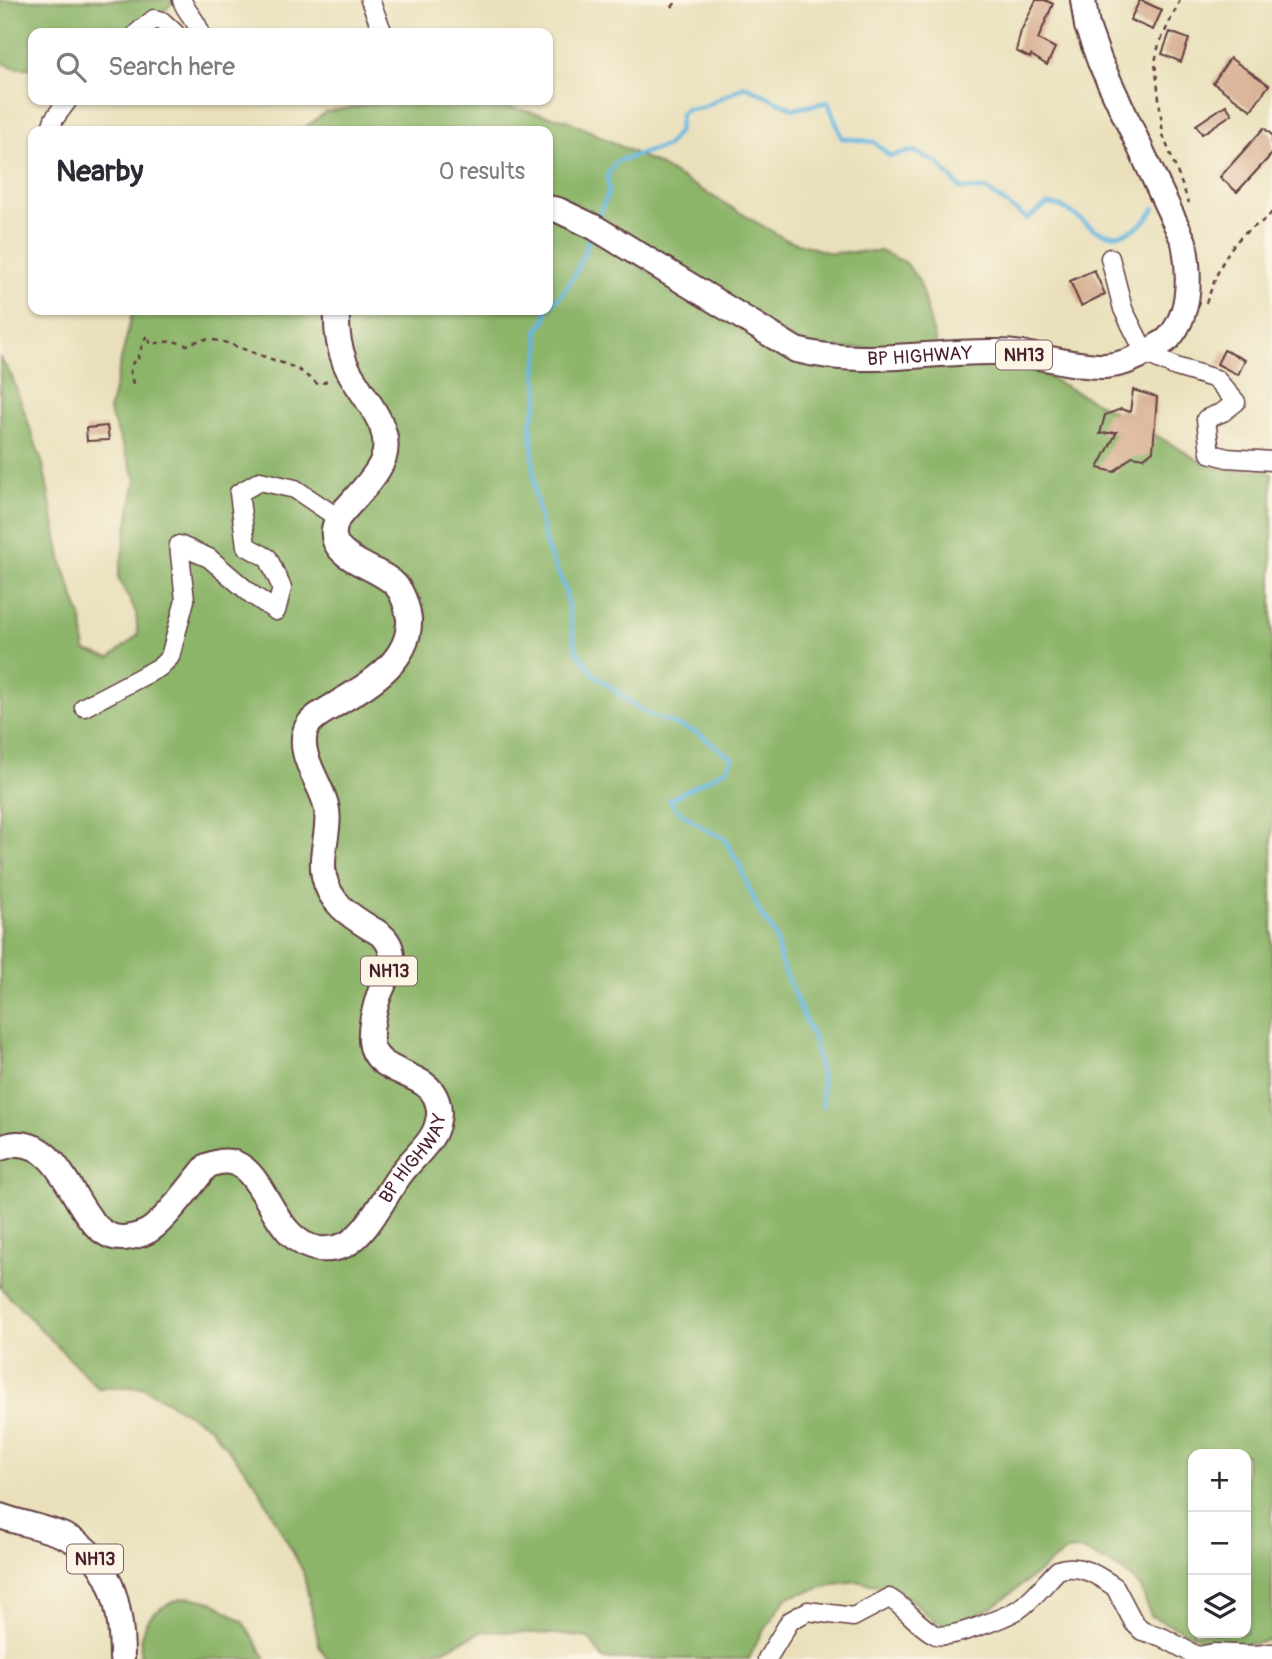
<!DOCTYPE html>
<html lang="en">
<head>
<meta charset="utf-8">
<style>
	:root { --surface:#fff; --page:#f2f2f3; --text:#2b2b33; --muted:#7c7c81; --line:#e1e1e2 }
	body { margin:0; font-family:Pangolin,sans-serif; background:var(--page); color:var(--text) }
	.controls { position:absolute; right:21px; bottom:21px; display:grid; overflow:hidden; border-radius:14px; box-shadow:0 2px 5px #0004 }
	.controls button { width:63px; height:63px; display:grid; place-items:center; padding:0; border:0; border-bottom:2px solid var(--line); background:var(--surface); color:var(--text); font:35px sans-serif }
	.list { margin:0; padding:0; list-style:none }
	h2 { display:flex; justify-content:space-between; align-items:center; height:91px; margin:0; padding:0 28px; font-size:30px }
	h2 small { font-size:23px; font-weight:400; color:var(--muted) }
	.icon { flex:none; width:38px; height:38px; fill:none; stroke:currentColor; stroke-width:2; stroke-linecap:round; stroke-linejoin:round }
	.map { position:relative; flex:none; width:1272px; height:1659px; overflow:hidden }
	.search { position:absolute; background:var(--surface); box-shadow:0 2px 5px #0004; left:28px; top:28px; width:525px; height:77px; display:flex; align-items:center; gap:18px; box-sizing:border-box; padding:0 24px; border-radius:14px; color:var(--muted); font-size:26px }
	.panel { position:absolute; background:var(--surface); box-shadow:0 2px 5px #0004; left:28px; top:126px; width:525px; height:189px; border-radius:14px }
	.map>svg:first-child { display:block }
	.forest { fill:#8db56b; stroke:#6c6a4b; stroke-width:2; fill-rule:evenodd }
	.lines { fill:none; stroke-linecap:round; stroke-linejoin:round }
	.stream { stroke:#65b6e0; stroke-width:4.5 }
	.building { fill:#d7af93 }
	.minor-casing { stroke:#623c41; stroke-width:21 }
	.highway-casing { stroke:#623c41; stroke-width:28 }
	.path { stroke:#623c41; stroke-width:2.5; stroke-dasharray:5 5; stroke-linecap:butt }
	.minor { stroke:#fff; stroke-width:18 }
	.highway { stroke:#fff; stroke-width:24 }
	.labels { text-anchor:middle; stroke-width:5; stroke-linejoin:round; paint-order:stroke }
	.shield { fill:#fcf5e5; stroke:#7f5f63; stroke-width:2 }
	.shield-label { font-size:18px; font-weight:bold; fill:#4a1f2b }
	.street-label { font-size:19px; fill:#4a1f2b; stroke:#fcf5e5 }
</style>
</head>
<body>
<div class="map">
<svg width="1272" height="1659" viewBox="0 0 1272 1659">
	<rect width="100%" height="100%" fill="#fcf5e5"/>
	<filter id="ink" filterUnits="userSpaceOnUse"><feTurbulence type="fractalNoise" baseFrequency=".0143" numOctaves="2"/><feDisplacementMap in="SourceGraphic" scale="14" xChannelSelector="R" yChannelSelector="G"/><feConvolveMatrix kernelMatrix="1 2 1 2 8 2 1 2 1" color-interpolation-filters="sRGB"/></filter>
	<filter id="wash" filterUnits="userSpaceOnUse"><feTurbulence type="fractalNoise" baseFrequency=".00686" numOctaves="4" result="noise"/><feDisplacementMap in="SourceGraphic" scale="28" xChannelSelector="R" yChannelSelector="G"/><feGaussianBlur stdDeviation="1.57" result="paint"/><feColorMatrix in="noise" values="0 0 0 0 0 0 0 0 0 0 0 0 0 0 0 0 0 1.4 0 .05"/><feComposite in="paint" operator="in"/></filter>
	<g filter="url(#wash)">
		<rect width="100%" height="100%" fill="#e9e0bb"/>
		<g class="forest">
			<path d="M 0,0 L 174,0 L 166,10 L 149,15 L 125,33 L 33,33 L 33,68 L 16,68 L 0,62 Z"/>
			<path d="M 484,102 L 567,120 L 659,165 L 785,239 L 830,253 L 880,251 L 905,262 L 919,281 L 937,347 L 827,349 L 797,342 L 548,202 L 548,131 L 300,131 L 326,112 L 379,103 Z"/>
			<path d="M 548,216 L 557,218 L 795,357 L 986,359 L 1026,366 L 1128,419 L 1202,462 L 1229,470 L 1262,470 L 1272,474 L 1272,1639 L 1258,1643 L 1218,1647 L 1151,1616 L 1141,1588 L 1125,1572 L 1083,1550 L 1066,1551 L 993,1607 L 959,1624 L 944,1624 L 929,1617 L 913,1601 L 895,1589 L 857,1581 L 836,1584 L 787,1597 L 756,1642 L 749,1659 L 603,1659 L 589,1638 L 556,1634 L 483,1631 L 446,1649 L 405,1656 L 401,1659 L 327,1659 L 319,1645 L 303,1571 L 255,1482 L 210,1427 L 142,1387 L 98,1388 L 0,1287 L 0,358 L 12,377 L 43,465 L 62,563 L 82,620 L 85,651 L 110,658 L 138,635 L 136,612 L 118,578 L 136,479 L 109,411 L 133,310 L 323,310 L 323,334 L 345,336 L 347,310 L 548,310 ZM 1193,1454 L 1246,1454 L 1246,1633 L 1193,1633 Z"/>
			<path d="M 188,1597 L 213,1602 L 243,1622 L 266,1659 L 140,1659 C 141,1650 140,1639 143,1630 C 148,1612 171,1601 188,1597 Z"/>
		</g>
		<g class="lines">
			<g class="stream">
				<path d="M 597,220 L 609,191 L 607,175 L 617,161 L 667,146 L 678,132 L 681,114 L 687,109 L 701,108 L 745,86 L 794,109 L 828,102 L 842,138 L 874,142 L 890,156 L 913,151 L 938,163 L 961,189 L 986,189 L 1027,219 L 1048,204 C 1076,207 1082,227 1103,233 C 1125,239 1144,226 1155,208"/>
				<path d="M 548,307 C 573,288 580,263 591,234"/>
				<path d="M 547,310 L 545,321 L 537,331 L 540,349 L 536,371 L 539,397 L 531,423 L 535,494 L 546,546 L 565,589 L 576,650 L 594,674 L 627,700 L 650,715 L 698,733 L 732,758 L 727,769 L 669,800 L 675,808 L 707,830 L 724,838 L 738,862 L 759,911 L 775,935 L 781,963 L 813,1038 L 822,1080 L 823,1106"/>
			</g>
		</g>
		<g id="blocks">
			<g class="building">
				<path d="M 1036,0 L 1045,0 L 1053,4 L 1038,39 L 1055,48 L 1047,65 L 1031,55 L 1030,58 L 1016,51 L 1021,31 Z"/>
				<path d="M 1140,0 L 1162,10 L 1153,30 L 1130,20 Z"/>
				<path d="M 1170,32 L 1189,39 L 1181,62 L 1162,54 Z"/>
				<path d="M 1230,58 L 1269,85 L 1251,110 L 1213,83 Z"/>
				<path d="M 1226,105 L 1232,114 L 1202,134 L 1196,125 Z"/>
				<path d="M 1264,128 L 1272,135 L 1272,154 L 1237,192 L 1220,177 Z"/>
				<path d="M 1094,270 L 1105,294 L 1081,306 L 1070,281 Z"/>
				<path d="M 1224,350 L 1245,360 L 1238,375 L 1217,364 Z"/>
				<path d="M 1133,390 L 1157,397 L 1153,451 L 1144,458 L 1132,456 L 1114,472 L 1098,468 L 1117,432 L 1100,434 L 1105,415 L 1121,409 L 1130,412 Z"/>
				<path d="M 107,426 L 109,440 L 87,441 L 86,428 Z"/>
			</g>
		</g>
	</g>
	<g filter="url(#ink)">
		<use href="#blocks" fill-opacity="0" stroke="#623c41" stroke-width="2"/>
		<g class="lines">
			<defs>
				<g id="minor">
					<path d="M 182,0 C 186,13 198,21 200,33"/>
					<path d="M 370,0 L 383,33"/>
					<path d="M 137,33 L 154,19 L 162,21 L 175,33"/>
					<path d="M 50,131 L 54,119 L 68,100"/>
					<path d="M 1110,258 L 1123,309 L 1145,353 L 1176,367 L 1216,379 L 1236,402 L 1223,412 L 1206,419 L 1210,453 L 1227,458 L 1272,461"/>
					<path d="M 84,707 L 160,667 L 170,657 L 185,600 L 179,545 L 209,558 L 251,594 L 276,611 L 282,588 L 268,558 L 246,546 L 239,493 L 260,481 L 295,489 L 338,518"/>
					<path d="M 767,1659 L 790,1621 L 808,1611 L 853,1617 L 889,1598 C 906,1607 918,1627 936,1635 C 949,1640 1006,1617 1019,1609 C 1033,1599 1046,1582 1058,1570 C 1078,1562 1099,1576 1115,1587 L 1134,1623 L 1142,1631 L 1162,1637 L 1197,1656 L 1214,1653 L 1256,1655 L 1272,1653"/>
				</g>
				<g id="highway">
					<path id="s1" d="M 548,208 L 558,210 L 594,227 L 796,350 C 866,368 929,350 999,352 C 1034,352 1070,367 1105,366 C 1121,365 1136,359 1150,350 C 1155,347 1163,343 1168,339 C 1192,313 1190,274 1184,242 L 1100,62 L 1087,26 L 1083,0"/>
					<path id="s2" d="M 0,1148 C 5,1147 11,1144 16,1144 C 71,1142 76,1241 124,1238 C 134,1237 146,1234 154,1227 C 174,1210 190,1186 207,1166 C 266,1139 263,1241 319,1249 C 328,1250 336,1249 345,1245 C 369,1233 386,1192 403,1171 C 413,1158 426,1148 434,1133 C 438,1124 441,1111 437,1101 C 428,1070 374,1076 371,1041 C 370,1026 374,1012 378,998 C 384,980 400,960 387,941 C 383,935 376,931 370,928 C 349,915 329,902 324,876 C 319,853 332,827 326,805 C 320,781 295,752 307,727 C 312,717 324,712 333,706 C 364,687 411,663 409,619 C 408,610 404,596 398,588 C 381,564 317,560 338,518 C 352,500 373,482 382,462 C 398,427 357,393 345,363 C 338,345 336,329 337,310"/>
					<path d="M 0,1516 C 20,1523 42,1527 62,1535 C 113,1556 122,1611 122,1659"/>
				</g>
			</defs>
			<use href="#minor" class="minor-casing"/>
			<use href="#highway" class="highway-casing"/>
			<g class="path">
				<path d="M 1180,0 L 1159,44 L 1155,62 L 1163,135 L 1189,203"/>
				<path d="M 672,7 L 678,0"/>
				<path d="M 1206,303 C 1215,280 1223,253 1242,236 C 1251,227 1264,223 1272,212"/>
				<path d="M 133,384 L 130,371 L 133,362 L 139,360 L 138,356 L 146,337 L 149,336 L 150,344 L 173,341 L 187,345 L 203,339 L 221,341 L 296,368 L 319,385 L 331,379"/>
			</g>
			<use href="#minor" class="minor"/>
			<use href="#highway" class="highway"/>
		</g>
	</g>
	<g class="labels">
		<g class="shield">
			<rect x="996" y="340.5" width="56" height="29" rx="5"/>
			<rect x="361" y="956.5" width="56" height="29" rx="5"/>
			<rect x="67" y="1544.5" width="56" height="29" rx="5"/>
		</g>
		<g class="shield-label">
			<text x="1024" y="361">NH13</text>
			<text x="389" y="977">NH13</text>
			<text x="95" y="1565">NH13</text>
		</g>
		<g class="street-label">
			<text dy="7" stroke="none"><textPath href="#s1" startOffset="411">BP HIGHWAY</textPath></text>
			<text dy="7" stroke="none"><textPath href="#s2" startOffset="572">BP HIGHWAY</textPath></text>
		</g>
	</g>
</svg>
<div class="controls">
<button>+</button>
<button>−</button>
<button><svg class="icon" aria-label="layers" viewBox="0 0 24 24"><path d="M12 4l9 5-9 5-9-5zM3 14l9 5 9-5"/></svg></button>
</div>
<div class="search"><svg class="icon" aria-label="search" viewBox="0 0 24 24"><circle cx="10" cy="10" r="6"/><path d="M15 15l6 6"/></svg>Search here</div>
<section class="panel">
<h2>Nearby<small>0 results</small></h2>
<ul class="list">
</ul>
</section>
</div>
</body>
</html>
